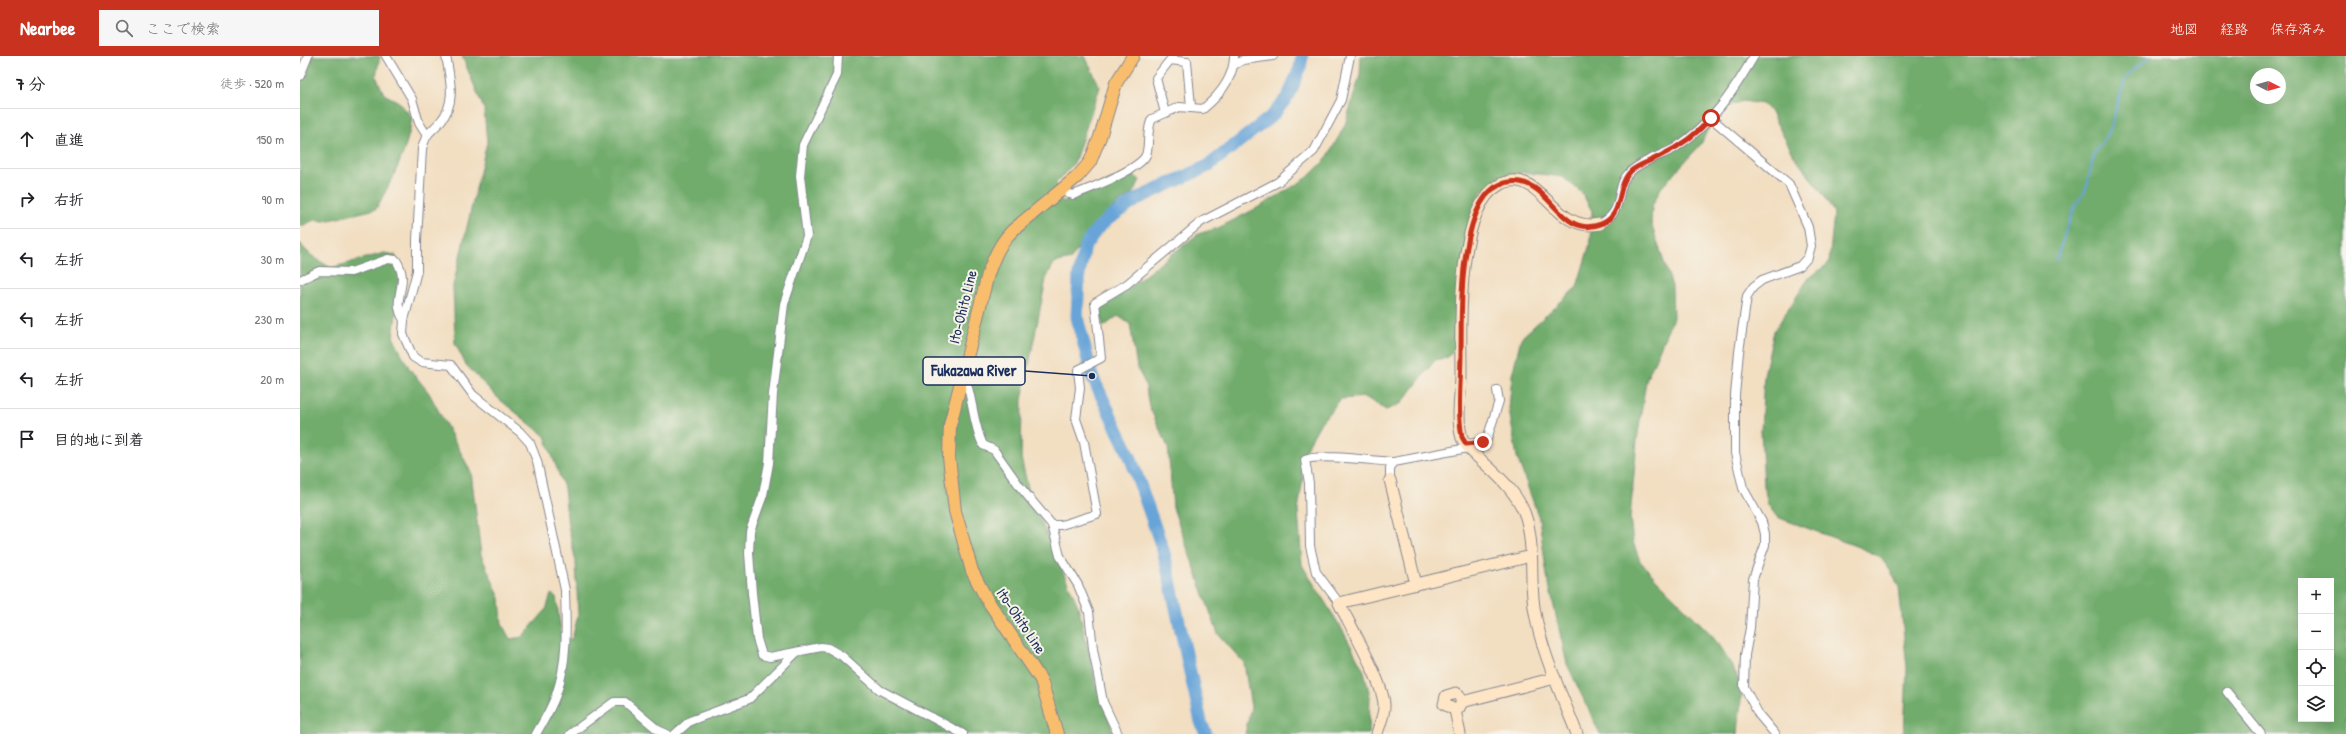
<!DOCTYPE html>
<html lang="ja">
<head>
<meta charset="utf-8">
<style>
	:root { --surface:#fff; --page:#f6f6f6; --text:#202124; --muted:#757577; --line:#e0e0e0; --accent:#c8321e }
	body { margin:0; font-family:"Patrick Hand","Klee One",sans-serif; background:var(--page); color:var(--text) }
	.controls { position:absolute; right:12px; bottom:12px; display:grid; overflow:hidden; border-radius:0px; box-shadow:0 4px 16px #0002 }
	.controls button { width:36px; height:36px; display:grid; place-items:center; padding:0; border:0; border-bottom:1px solid var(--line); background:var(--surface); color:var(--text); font:20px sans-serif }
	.compass { position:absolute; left:1950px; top:12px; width:36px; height:36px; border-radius:50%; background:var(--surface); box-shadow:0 4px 16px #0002; rotate:96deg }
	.stop { position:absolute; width:12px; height:12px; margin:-9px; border:3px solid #c8321e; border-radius:50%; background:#fff }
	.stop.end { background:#c8321e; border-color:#fff; box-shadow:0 1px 4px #0008 }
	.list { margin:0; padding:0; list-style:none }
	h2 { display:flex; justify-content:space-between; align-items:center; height:52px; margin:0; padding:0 16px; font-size:17px }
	h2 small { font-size:13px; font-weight:400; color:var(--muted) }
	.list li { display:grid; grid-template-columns:26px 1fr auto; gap:12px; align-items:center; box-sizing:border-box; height:60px; padding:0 16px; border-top:1px solid var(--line) }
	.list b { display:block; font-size:15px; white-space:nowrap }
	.list em { font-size:13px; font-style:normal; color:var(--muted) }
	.icon { flex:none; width:22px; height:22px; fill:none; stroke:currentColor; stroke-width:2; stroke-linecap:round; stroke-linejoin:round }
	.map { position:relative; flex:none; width:2046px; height:678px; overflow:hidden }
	header { display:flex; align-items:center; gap:24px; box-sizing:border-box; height:56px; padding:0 20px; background:var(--accent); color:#fff }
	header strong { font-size:19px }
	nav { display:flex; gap:22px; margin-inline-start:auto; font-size:14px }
	.search { width:280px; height:36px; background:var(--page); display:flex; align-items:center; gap:10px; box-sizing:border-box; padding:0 14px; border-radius:0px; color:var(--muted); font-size:15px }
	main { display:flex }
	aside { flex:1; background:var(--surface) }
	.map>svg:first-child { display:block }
	.forest { fill:#71ac6c; stroke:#466e65; fill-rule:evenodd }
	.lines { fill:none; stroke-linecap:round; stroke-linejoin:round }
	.stream { stroke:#67a4d8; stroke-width:2 }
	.river { stroke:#67a4d8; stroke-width:13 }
	.street-casing { stroke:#868690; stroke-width:10 }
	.secondary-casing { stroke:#868690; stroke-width:13 }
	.primary-casing { stroke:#868690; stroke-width:14 }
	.street { stroke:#fff; stroke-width:8 }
	.secondary { stroke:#fde5c5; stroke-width:11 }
	.primary { stroke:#f9be6d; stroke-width:12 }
	.route { stroke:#c8321e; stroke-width:5 }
	.labels { text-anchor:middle; stroke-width:4; stroke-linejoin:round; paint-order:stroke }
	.street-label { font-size:15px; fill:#1b2f5e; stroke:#f7f3e8 }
	.leader { fill:none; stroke:#1b2f5e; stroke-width:1.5 }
	.callout-dot { fill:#1b2f5e; stroke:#f7f3e8; stroke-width:1.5 }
	.callout { fill:#f7f3e8; stroke:#1b2f5e; stroke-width:1.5 }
	.callout-label { font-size:16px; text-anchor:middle; font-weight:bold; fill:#1b2f5e }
</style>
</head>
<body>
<header>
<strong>Nearbee</strong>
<div class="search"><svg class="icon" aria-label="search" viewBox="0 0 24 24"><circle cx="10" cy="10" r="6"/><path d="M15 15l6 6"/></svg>ここで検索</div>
<nav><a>地図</a><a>経路</a><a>保存済み</a></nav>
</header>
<main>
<aside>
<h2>7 分<small>徒歩 · 520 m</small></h2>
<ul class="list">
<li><svg class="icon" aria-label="ahead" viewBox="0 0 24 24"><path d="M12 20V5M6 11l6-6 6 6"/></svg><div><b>直進</b></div><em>150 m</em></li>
<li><svg class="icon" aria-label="right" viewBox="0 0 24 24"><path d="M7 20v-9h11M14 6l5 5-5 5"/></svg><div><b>右折</b></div><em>90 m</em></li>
<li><svg class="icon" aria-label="left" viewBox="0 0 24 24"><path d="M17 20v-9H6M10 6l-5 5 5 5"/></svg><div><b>左折</b></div><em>30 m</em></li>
<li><svg class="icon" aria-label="left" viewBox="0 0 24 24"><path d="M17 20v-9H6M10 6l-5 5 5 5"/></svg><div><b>左折</b></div><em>230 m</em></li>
<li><svg class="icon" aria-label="left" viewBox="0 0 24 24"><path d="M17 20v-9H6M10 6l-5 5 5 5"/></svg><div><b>左折</b></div><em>20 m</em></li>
<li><svg class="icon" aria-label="arrive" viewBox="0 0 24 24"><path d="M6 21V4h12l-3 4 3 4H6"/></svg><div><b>目的地に到着</b></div></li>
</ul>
</aside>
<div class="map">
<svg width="2046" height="678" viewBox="0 0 2046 678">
	<rect width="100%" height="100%" fill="#f7f3e8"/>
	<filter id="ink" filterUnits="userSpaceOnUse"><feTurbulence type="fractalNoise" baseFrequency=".025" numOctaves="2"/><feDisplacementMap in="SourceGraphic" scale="8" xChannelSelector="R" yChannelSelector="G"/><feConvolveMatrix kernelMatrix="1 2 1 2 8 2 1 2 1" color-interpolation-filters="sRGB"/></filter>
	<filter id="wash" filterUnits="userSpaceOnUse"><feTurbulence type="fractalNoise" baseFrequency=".012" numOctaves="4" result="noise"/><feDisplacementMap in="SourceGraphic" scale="16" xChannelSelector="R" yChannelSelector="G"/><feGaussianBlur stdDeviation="0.9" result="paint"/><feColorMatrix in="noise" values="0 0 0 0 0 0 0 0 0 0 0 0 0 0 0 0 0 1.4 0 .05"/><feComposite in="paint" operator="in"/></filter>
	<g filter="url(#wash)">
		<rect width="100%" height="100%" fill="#f2dec1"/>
		<g class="forest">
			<path d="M 11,0 L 80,0 L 76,20 L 84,38 L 99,46 L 112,61 C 108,94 92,124 76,153 L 25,165 L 14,164 L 0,171 L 0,10 Z"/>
			<path d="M 162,0 L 785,0 L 800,31 L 774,107 L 756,127 L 762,146 L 829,116 L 840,124 L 833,138 L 817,148 L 791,173 L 771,203 L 754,207 L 746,223 L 722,344 L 721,402 L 730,440 L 778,550 L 796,627 L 814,678 L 0,678 L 0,187 C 9,200 17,203 31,212 L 84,197 L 95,199 L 102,214 L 93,281 L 109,312 L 129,337 L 171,416 L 181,499 L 200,542 L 202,568 L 210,583 L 222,581 L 246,554 L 251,538 L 256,541 L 262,582 L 272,583 L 278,559 L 276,506 L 268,470 L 264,432 L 245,380 L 199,343 L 166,309 L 155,287 L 153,230 L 187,86 L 184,53 Z"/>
			<path d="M 1061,0 L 2046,0 L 2046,678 L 1604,678 L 1607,612 L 1599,531 L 1590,514 L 1580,501 L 1561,492 L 1477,461 L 1468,449 L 1464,430 L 1461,375 L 1464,319 L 1474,275 L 1508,223 L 1529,207 L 1534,157 L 1525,141 L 1496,103 L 1470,55 L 1463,48 L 1443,45 L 1428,50 L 1412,65 L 1401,88 L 1361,132 L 1352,150 L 1351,167 L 1372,230 L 1373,262 L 1346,325 L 1337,384 L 1330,462 L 1333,486 L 1340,505 L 1355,522 L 1411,578 L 1431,608 L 1442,631 L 1438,678 L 1300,678 L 1267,608 L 1247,520 L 1239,462 L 1217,401 L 1209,353 L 1212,319 L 1221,282 L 1277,231 L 1291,184 L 1292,155 L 1282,137 L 1263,121 L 1223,116 L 1190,130 L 1181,136 L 1175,157 L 1159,289 L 1148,301 L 1135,304 L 1102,347 L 1086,354 L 1065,341 L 1041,343 L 1021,366 L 1001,402 L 1003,423 L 998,454 L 1002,509 L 1043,575 L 1064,615 L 1070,640 L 1069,678 L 945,678 L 951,651 L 944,607 L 918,578 L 873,452 L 868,391 L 849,350 L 845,327 L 837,312 L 830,268 L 818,260 L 803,271 L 800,252 L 804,246 L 826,234 L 898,178 L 918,172 L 959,151 L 1007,122 L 1027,102 L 1045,69 L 1060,19 ZM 1956,18 L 1980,18 L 1980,42 L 1956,42 ZM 2001,525 L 2031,525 L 2031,663 L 2001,663 Z"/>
		</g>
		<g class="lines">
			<path class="stream" d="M 1756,204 L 1772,157 L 1787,130 L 1794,98 L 1810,74 L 1825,23 C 1831,13 1842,8 1850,0"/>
			<path class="river" d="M 906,678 L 901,666 L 864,497 L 830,400 L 792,320 L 777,261 L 779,218 L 785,190 L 796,174 L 808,163 L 841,141 L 908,110 L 973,59 L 989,39 L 1000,12 L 1002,0"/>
		</g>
	</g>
	<g filter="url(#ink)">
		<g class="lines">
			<defs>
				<g id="street">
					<path d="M 86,0 L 112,43 L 119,67 L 126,78"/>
					<path d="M 146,0 C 150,23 157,47 140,66 C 129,78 127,75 122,93 L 117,184 L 117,215 L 104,264 L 103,278 L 113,301 L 121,306 L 151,309 L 173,339 L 220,376 L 230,387 L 237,405 L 265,534 C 266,568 268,606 256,639 C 251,653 243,666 236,678"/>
					<path d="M 538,0 L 537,19 L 503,89 L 500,120 L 507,180 L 484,248 L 473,338 L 469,407 L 463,439 L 450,475 L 449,497 L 452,537 L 457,583 L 462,599 L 470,601 L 521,591 L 528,592 L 542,600 L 580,634 L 663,678"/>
					<path d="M 934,9 L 943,4 L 973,0"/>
					<path d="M 0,20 L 8,0"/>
					<path d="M 865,57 L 856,22 L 870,4 L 887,6 L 891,51"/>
					<path d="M 1411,62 L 1489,128 L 1508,171 L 1511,190 L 1508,201 L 1500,210 L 1462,224 L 1453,231 L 1447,240 L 1439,296 L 1435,339 L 1435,397 L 1443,432 L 1462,466 L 1465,478 L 1465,489 L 1453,523 L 1450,572 L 1445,599 L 1444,631 L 1459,659 L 1475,678"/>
					<path d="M 760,135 L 773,139 C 789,133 840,113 846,99 C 850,88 846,74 852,63 L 879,51 L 903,53 C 920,39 934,22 934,0"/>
					<path d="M 1300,168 C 1327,155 1313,130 1331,115 C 1343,104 1361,100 1375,92 C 1412,68 1432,38 1454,0"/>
					<path d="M 0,224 L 19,215 L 51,216 L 88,203 L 96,204 C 112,229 89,241 104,264"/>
					<path d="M 663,316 C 673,339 672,366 683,389 L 694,394 L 721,432 L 752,469 L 760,500 L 778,529 L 789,556 L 793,593 L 803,646 L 818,678"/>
					<path d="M 1166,388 L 1183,386 L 1187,383 L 1199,345 L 1197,334"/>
					<path d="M 1090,424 L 1090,412 L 1094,406 L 1168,392"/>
					<path d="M 752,469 L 761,469 L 797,458 L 784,386 L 776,363 L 780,332 L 778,314 L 801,302 L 795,247 L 827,228 L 901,166 L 978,126 L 1014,95 L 1041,44 L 1050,0"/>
					<path d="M 1039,547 L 1016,516 L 1010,490 L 1009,427 L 1005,404 C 1017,397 1075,405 1094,406"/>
					<path d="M 1927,636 L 1961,678"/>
					<path d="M 270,678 L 314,646 L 325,646 L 358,674 L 367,678"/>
					<path d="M 375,678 L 390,665 L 449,643 L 497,596"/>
				</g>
				<g id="secondary">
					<path d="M 1090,424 L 1116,528"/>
					<path d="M 1155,654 L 1144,648 L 1146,640 L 1156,637 L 1159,639 L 1162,646"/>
					<path d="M 1077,678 C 1079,669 1085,658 1084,648 C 1082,624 1051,571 1039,547 L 1231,500"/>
					<path d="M 1160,678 L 1155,654 L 1159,652 L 1162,646 L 1255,622"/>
					<path d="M 1277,678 C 1262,639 1242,598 1235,557 C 1229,527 1235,495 1227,465 C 1221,441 1201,422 1183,406 C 1176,399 1166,392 1162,382 C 1156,363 1161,337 1161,318 C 1161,273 1155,153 1199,129 C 1241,107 1251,178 1300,168"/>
				</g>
				<path id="primary" d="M 757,678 L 741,624 L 686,542 L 672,515 L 655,455 L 649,401 L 650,369 L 688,218 C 694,201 700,187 713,174 L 778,120 L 790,106 L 800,81 L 816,27 L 833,0"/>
			</defs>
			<use href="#street" class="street-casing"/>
			<use href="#secondary" class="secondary-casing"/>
			<use href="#primary" class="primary-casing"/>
			<use href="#street" class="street"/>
			<use href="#secondary" class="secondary"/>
			<use href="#primary" class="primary"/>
		</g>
	</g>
	<g class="lines" filter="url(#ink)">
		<path class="route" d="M 1183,386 L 1166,388 L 1162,381 C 1157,354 1161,324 1161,297 C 1162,258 1155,117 1220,126 C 1252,131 1262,183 1301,168 C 1325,159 1315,130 1331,115 C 1339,108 1351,105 1360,100 C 1379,91 1397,78 1411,62"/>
	</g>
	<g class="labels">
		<g class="street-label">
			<text transform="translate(663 251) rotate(-76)" y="5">Ito-Ohito Line</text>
			<text transform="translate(721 565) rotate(56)" y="5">Ito-Ohito Line</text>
		</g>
	</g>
	<path class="leader" d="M792 320L725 315"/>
	<circle class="callout-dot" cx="792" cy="320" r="4"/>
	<rect class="callout" x="623" y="301" width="102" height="28" rx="4"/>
	<g class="callout-label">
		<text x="674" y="320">Fukazawa River</text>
	</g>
</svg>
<div class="controls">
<button>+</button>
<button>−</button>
<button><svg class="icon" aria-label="locate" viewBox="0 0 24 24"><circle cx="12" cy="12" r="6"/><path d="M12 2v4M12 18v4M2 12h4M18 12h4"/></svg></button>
<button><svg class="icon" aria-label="layers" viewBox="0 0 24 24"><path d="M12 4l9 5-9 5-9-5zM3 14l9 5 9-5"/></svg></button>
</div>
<svg class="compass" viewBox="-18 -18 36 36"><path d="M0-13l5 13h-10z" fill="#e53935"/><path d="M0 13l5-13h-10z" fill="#757577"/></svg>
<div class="stop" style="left:1411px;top:62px"></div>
<div class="stop end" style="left:1183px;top:386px"></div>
</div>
</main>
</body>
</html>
